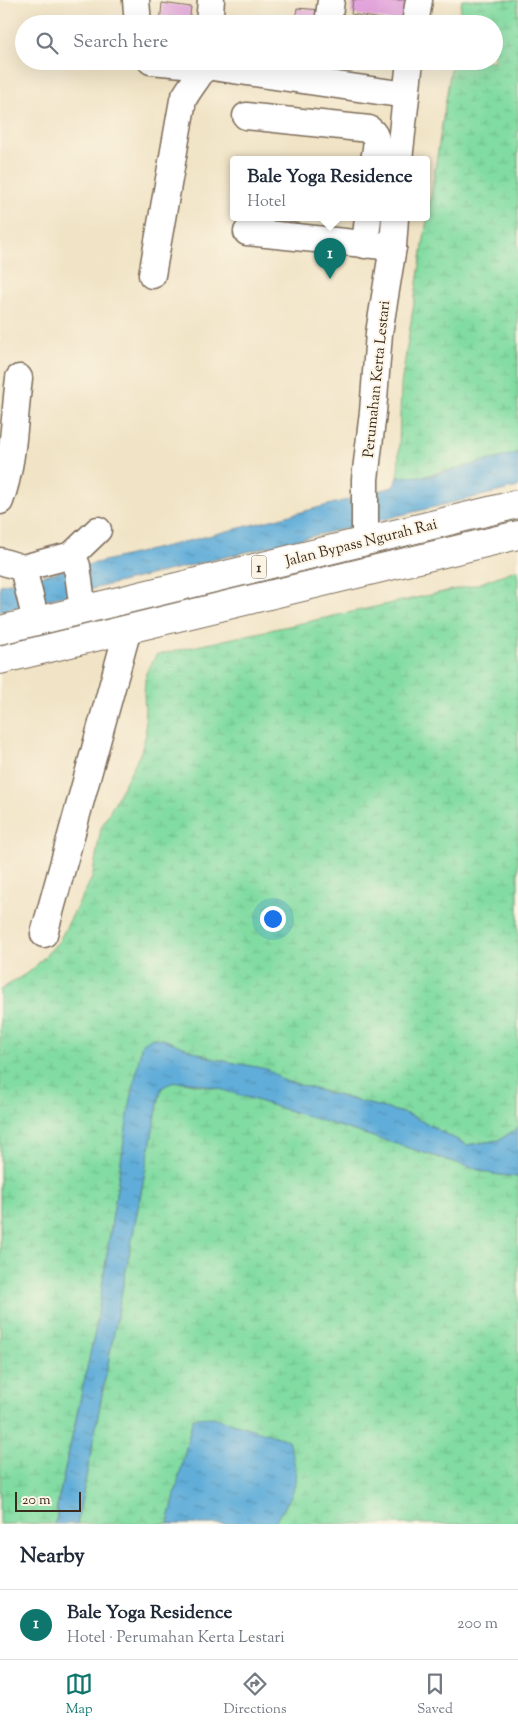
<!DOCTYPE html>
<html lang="en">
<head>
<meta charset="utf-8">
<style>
	:root { --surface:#fff; --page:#f2f2f3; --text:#1f2937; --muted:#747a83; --line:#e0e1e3; --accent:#0f766e }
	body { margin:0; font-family:"Sorts Mill Goudy",serif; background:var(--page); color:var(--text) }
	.scale { position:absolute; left:15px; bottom:12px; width:66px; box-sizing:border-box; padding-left:5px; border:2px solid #3b2a1e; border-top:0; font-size:14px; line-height:18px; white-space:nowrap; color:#3b2a1e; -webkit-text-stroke:4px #fcf5e5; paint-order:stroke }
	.you { position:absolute; left:272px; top:918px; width:18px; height:18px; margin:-12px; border:4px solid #fff; border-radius:50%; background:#1a73e8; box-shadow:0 0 0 8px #1a73e833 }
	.badge { display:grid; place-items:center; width:32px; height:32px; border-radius:50%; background:var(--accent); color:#fff; font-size:16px; font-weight:700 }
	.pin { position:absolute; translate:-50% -41px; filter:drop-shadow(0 1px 2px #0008) }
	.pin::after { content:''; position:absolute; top:26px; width:18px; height:15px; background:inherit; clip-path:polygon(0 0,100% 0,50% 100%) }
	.popup { position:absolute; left:230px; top:156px; width:200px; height:65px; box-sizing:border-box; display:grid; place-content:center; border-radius:5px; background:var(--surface); filter:drop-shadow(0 1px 4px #0005); font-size:16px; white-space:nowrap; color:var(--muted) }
	.popup b { font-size:19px; color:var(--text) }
	.popup::after { content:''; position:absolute; left:50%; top:100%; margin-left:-10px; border:10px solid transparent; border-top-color:var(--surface) }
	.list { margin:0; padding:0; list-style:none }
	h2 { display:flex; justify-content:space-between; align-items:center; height:65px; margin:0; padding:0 20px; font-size:21px }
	h2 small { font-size:16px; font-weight:400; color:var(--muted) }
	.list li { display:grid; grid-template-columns:32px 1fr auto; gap:15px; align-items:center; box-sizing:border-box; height:70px; padding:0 20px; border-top:1px solid var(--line) }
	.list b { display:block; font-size:19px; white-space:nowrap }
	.list p { margin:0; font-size:16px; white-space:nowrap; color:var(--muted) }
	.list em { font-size:16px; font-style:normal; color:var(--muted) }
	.icon { flex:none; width:28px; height:28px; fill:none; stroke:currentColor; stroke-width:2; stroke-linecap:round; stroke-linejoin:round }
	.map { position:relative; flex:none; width:518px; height:1524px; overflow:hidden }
	.search { position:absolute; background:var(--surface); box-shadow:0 5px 20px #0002; left:15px; right:15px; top:15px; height:55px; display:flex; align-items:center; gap:12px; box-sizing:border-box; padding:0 18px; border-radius:28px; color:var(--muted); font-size:19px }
	.sheet { height:135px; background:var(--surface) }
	nav { display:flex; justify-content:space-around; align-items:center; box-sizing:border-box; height:70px; border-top:1px solid var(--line); background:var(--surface); font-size:14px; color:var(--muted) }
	nav a { display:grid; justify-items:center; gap:2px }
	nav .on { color:var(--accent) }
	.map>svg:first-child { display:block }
	.wetland { fill:url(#wetland-marsh); stroke:#5e8360 }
	.water { fill:url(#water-ripples); stroke:#4e6c7c }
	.building { fill:#e3a6dc }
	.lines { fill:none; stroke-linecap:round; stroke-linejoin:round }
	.minor-casing { stroke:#7b6b59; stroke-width:29 }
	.highway-casing { stroke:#7b6b59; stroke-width:30 }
	.minor { stroke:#fff; stroke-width:26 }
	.highway { stroke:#fff; stroke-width:28 }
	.labels { text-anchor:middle; stroke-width:4; stroke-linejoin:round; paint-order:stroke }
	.shield { fill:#fcf5e5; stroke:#75675a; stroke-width:1 }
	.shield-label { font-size:14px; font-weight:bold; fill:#3b2a1e }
	.street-label { font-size:15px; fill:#3b2a1e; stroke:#fcf5e5 }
</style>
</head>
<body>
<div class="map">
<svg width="518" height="1524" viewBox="0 0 518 1524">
	<defs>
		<pattern id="wetland-marsh" width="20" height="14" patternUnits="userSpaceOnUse" patternTransform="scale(1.25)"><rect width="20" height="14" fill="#81dca2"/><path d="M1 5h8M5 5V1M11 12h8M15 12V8" fill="none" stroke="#70bd8b"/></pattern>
		<pattern id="water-ripples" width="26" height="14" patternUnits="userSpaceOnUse" patternTransform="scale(1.25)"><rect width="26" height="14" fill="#60add9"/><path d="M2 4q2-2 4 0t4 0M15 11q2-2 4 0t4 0" fill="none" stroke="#508daf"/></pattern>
	</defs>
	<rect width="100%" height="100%" fill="#fcf5e5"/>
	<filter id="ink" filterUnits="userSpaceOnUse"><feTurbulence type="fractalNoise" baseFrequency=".02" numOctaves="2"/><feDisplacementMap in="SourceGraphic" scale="10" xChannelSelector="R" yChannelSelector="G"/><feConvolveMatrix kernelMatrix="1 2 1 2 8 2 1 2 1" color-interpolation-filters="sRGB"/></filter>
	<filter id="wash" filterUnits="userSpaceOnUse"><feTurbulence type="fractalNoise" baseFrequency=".0096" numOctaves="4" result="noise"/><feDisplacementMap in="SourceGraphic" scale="20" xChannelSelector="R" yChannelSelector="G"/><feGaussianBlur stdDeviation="1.12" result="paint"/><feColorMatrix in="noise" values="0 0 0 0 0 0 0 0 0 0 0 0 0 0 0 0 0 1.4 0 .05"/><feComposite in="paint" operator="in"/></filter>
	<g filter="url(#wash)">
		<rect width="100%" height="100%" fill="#f1e4c6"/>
		<g class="wetland">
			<path d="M 462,0 L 518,0 L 518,453 L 478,465 L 408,479 L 398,477 L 401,385 L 452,61 L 494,61 L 494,24 L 458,24 Z"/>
			<path d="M 518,569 L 518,1128 L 499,1140 L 467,1145 L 410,1115 L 285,1081 L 266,1069 L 214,1059 L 163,1039 L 143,1042 L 128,1115 L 96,1327 L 57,1506 L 57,1517 L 54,1524 L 0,1524 L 0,990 L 32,970 L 59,941 L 92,878 L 101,828 L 140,754 L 146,735 L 144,693 L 146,673 L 156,655 L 475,585 Z"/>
			<path d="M 179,1081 L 220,1089 L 492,1174 L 518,1177 L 518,1524 L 273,1524 L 286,1506 L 193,1418 L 168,1524 L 77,1524 L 161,1089 L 168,1082 Z"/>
		</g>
		<g class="water">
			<path d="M 518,453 L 518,487 L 0,611 L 0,585 C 132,555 263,524 393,487 L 398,477 L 428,476 Z"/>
			<path d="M 152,1038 L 163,1039 L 214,1059 L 267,1069 L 285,1081 L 410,1115 L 467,1145 L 499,1140 L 518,1128 L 518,1177 L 492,1174 L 220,1089 C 202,1085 176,1075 161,1089 L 77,1524 L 54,1524 L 57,1517 L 57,1506 L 96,1327 L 128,1115 L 142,1043 Z"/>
			<path d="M 213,1417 L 288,1440 C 301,1480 298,1490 273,1524 L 168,1524 L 193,1418 Z"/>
		</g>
		<g id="blocks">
			<g class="building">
				<path d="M 353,0 L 415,0 L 411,24 L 351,14 Z"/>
				<path d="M 162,3 L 191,7 L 189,24 L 160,24 Z"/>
				<path d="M 297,8 L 321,10 L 320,24 L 295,24 Z"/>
			</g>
		</g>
	</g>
	<g filter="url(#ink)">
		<use href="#blocks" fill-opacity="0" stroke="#7b6b59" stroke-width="1"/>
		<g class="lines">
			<defs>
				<g id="minor">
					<path d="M 136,0 L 138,24"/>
					<path d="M 209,24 L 211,0"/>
					<path d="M 328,24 L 331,0"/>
					<path d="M 415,24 L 419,0"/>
					<path d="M 151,61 L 205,66 L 406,95"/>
					<path d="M 246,116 L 369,129 C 380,137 376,148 374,160"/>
					<path d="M 399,160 L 410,61"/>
					<path d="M 247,232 L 393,247"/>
					<path d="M 365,245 L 368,218"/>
					<path d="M 152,275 L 183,100 C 188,89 205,70 206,61"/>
					<path d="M 0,501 C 14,463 14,418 19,378"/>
					<path d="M 365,541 L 365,479 L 373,412 L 379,333 L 393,247 L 395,218"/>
					<path d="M 72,555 L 98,530"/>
					<path d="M 0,561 L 23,568 L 36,621"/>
					<path d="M 23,568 L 72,555 L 77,566 L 83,610"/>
					<path d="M 44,934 L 128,629"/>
				</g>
				<g id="highway">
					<path d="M 0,630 L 518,504"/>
					<path d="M 0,660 L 518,535"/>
				</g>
			</defs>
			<use href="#minor" class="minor-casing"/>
			<use href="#highway" class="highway-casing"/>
			<use href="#minor" class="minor"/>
			<use href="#highway" class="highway"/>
		</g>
	</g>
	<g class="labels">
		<rect class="shield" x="251.5" y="555.5" width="15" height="23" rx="4"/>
		<g class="shield-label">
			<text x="259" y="572">1</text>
		</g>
		<g class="street-label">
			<text transform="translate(376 379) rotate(-84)" y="5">Perumahan Kerta Lestari</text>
			<text transform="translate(361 542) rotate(-14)" y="5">Jalan Bypass Ngurah Rai</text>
		</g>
	</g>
</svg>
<div class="scale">20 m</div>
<div class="you"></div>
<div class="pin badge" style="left:330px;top:279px">1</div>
<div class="popup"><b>Bale Yoga Residence</b>Hotel</div>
<div class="search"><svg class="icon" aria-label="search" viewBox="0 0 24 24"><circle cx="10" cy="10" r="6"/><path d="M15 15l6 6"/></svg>Search here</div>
</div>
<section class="sheet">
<h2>Nearby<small></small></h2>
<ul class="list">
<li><span class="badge">1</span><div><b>Bale Yoga Residence</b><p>Hotel · Perumahan Kerta Lestari</p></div><em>200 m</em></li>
</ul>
</section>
<nav>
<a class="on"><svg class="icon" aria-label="map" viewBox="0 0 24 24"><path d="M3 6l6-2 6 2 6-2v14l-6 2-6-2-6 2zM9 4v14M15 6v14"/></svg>Map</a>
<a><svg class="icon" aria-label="directions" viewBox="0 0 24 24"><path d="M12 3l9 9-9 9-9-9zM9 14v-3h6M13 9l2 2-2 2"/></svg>Directions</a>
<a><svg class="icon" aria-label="saved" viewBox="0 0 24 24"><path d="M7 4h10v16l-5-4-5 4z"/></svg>Saved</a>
</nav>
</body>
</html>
